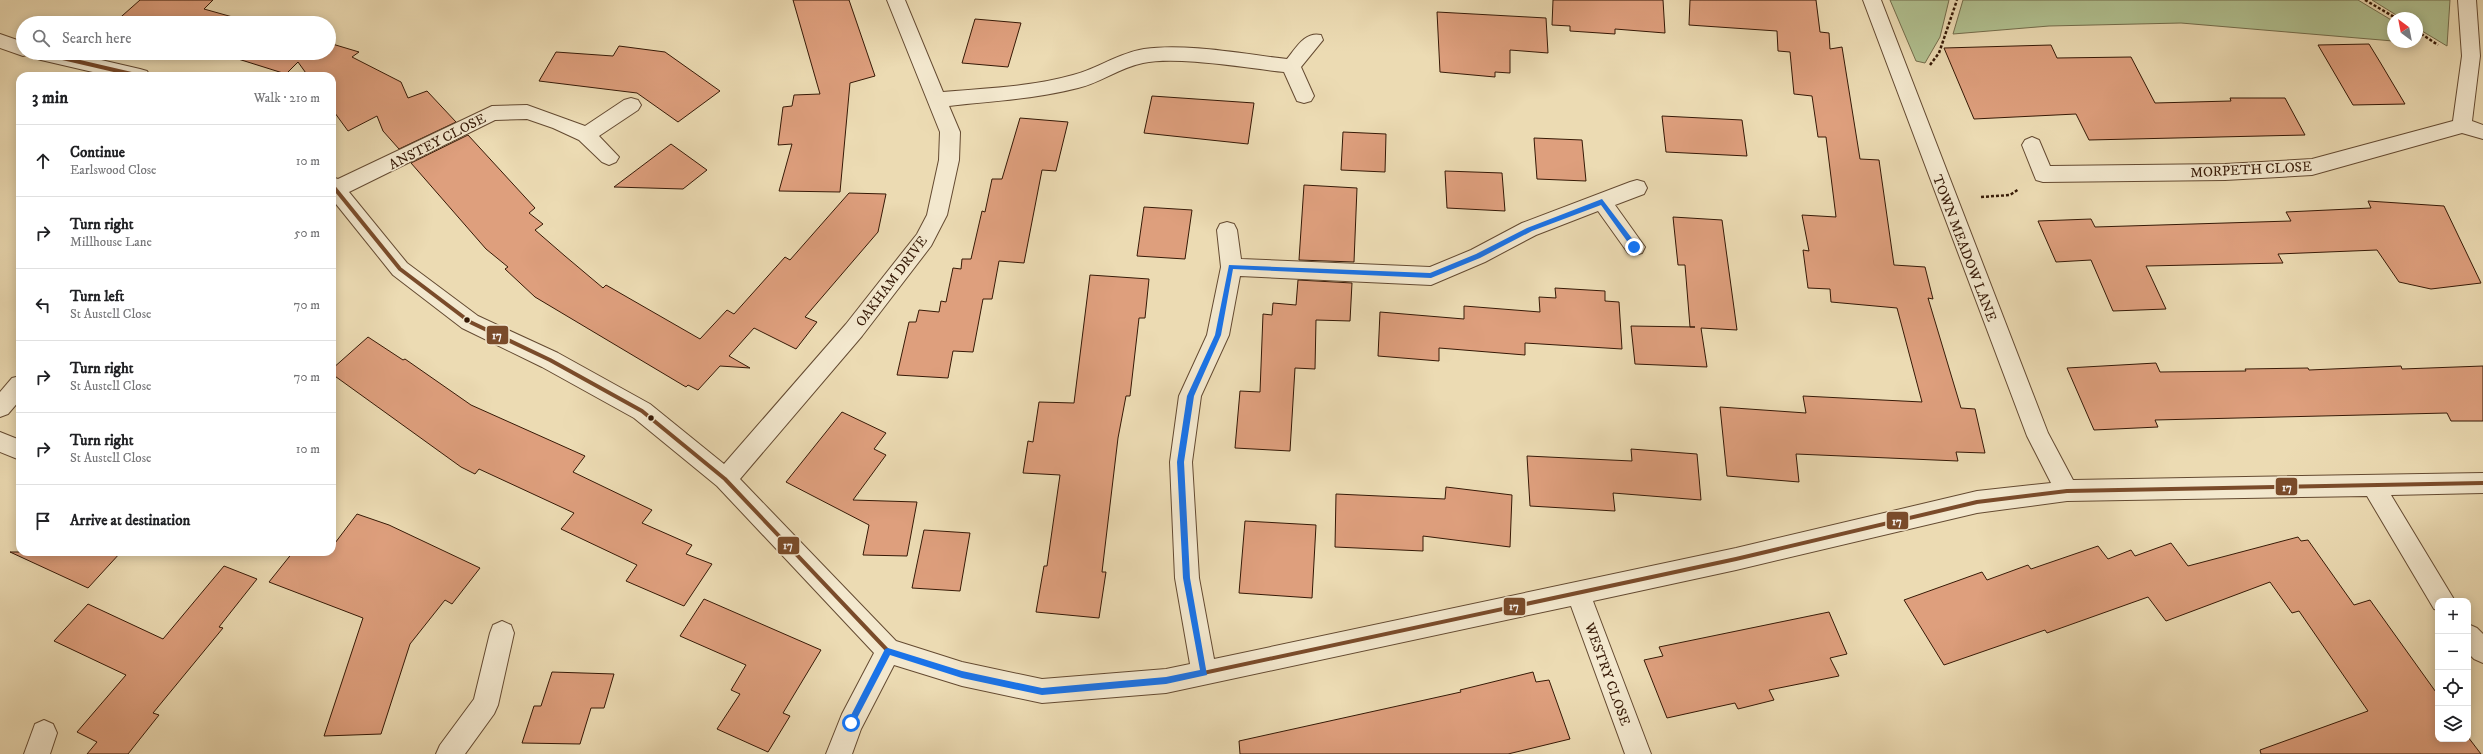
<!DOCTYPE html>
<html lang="en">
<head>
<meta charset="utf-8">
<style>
	:root { --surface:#fff; --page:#f2f2f2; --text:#202124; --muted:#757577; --line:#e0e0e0 }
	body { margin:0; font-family:"IM FELL DW Pica",serif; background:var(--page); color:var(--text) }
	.controls { position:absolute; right:12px; bottom:12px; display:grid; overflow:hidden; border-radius:8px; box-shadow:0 2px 10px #0003 }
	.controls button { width:36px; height:36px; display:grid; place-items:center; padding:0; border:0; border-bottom:1px solid var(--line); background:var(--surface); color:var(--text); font:20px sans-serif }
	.compass { position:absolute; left:2387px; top:12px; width:36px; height:36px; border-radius:50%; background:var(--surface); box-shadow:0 2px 10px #0003; rotate:328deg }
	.stop { position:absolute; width:12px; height:12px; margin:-9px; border:3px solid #1a73e8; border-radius:50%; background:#fff }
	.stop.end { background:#1a73e8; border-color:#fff; box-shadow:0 1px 4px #0008 }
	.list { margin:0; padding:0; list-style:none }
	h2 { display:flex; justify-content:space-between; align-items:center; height:52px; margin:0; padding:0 16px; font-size:17px }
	h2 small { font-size:13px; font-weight:400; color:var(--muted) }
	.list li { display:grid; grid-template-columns:26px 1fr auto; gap:12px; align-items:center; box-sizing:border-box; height:72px; padding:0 16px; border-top:1px solid var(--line) }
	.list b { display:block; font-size:15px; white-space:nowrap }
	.list p { margin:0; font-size:13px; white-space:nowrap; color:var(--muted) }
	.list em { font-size:13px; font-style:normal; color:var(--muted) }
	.icon { flex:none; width:22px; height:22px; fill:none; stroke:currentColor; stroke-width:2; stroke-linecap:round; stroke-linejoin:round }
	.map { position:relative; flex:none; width:2483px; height:754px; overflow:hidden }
	.search { position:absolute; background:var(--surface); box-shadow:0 2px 10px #0003; left:16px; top:16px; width:320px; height:44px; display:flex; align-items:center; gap:10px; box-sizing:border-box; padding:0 14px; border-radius:22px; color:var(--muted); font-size:15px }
	.panel { position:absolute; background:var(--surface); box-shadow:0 2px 10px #0003; left:16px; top:72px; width:320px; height:484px; border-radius:12px }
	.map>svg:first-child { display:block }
	.green { fill:#b1c191; stroke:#746d4c }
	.building { fill:#de9f7d; stroke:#361906 }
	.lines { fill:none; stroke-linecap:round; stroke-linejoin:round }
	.minor-casing { stroke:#644a31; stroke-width:2 }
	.path { stroke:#361906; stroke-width:2.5; stroke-dasharray:3 2; stroke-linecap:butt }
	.minor { fill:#f3e8ce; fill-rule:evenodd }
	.bus-1-casing { stroke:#f3e8ce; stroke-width:7 }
	.bus-1 { stroke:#7a4b2a; stroke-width:4 }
	.route { fill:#1a73e8 }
	.bus-dot { fill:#361906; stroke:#f3e8ce; stroke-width:1.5 }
	.labels { text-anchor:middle; stroke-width:3.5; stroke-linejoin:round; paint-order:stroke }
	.street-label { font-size:14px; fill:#361906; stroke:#f3e8ce }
	.line-badge { stroke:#f3e8ce; stroke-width:1.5 }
	.badge-label { font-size:11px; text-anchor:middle; font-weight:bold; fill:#fff }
</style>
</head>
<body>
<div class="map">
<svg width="2483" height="754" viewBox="0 0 2483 754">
	<rect width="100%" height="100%" fill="#ecdbb3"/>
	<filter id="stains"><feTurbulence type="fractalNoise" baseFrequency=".005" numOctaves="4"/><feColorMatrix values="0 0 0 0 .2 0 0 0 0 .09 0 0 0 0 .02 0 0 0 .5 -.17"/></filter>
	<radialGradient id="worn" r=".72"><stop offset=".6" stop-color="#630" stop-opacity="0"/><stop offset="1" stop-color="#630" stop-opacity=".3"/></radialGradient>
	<g class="green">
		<path d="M 1890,0 L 1949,0 L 1940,37 L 1925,63 L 1916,61 Z"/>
		<path d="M 1963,0 L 2358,0 L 2393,21 L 2393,41 L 2181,23 L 2049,26 L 1953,34 Z"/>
		<path d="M 2372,0 L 2450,0 L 2447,46 L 2417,28 L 2417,18 L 2401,18 Z"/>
	</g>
	<g class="building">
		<path d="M 140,0 L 213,0 L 204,9 L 254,23 L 114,23 Z"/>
		<path d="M 793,0 L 849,0 L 875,76 L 850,83 L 840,192 L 779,191 L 792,144 L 778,145 L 783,107 L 792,106 L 794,95 L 820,94 Z"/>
		<path d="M 1553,0 L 1663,0 L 1665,33 L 1615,29 L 1615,34 L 1570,31 L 1570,26 L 1552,25 Z"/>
		<path d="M 1690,0 L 1816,0 L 1820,32 L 1829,33 L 1830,49 L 1842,47 L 1860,159 L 1879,160 L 1894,265 L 1925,267 L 1933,299 L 1928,298 L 1961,408 L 1975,409 L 1985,453 L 1956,452 L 1958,461 L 1796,454 L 1799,482 L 1727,476 L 1720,407 L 1806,413 L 1803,396 L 1922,402 L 1897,308 L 1831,302 L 1830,289 L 1808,288 L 1803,250 L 1809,251 L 1802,215 L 1836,217 L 1826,137 L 1818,137 L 1812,96 L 1794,94 L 1790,52 L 1778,51 L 1777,31 L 1689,25 Z"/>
		<path d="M 1437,12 L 1546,18 L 1548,53 L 1510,50 L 1510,73 L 1495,72 L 1495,77 L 1440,72 Z"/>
		<path d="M 975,19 L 1021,23 L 1008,67 L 962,63 Z"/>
		<path d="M 329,43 L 359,52 L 352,57 L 401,82 L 408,98 L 427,91 L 456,122 L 399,149 L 383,131 L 377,116 L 348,131 L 332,109 L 332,76 L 308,76 L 298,62 L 286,74 L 219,53 L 329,53 Z"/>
		<path d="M 2369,44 L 2380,62 L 2405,104 L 2353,105 L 2318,45 Z"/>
		<path d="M 2051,45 L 2057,58 L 2131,57 L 2155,103 L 2231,101 L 2230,98 L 2285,98 L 2305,135 L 2089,140 L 2076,114 L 1974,119 L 1944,48 Z"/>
		<path d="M 619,46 L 665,52 L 720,91 L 678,122 L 637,93 L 539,81 L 556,52 L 613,56 Z"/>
		<path d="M 1152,96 L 1254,103 L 1248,144 L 1144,133 Z"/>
		<path d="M 1662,116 L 1742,120 L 1747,156 L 1666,152 Z"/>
		<path d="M 1020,118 L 1068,122 L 1056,171 L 1042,170 L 1024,263 L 999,261 L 992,299 L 983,299 L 973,352 L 953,351 L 948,378 L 897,375 L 909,322 L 916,322 L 919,310 L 939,312 L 941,301 L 946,302 L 953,268 L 961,269 L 962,259 L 971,259 L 982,211 L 985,212 L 992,179 L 1002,179 Z"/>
		<path d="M 1343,132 L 1386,134 L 1385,172 L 1341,170 Z"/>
		<path d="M 468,135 L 535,208 L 529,213 L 543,224 L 535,230 L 565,256 L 603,288 L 606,285 L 700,339 L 727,310 L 734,314 L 785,257 L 790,260 L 849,193 L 886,194 L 878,232 L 805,317 L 817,322 L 796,349 L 754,328 L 729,356 L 750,368 L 720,366 L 698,390 L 688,385 L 686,387 L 535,297 L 505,269 L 508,267 L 486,249 L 411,163 Z"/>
		<path d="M 1534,138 L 1582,140 L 1586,181 L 1537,179 Z"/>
		<path d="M 671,144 L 707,170 L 683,189 L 614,187 Z"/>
		<path d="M 1445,171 L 1502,173 L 1505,211 L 1447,208 Z"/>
		<path d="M 1304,185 L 1357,188 L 1354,262 L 1299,260 Z"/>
		<path d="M 2368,201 L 2444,206 L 2481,283 L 2431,289 L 2399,282 L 2377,250 L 2278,254 L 2283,263 L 2146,266 L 2166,309 L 2113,311 L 2091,260 L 2056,262 L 2038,221 L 2091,219 L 2095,227 L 2291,221 L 2286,212 L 2371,208 Z"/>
		<path d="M 1144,207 L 1192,210 L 1185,259 L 1137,256 Z"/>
		<path d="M 1673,217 L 1722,220 L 1737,330 L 1701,328 L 1707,367 L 1635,364 L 1631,326 L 1695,327 L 1690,327 L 1685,265 L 1678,265 Z"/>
		<path d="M 1090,275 L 1149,279 L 1145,318 L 1139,318 L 1130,396 L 1126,396 L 1118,438 L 1102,572 L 1106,572 L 1099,618 L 1036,612 L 1044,566 L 1047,566 L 1060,475 L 1023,473 L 1028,441 L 1033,442 L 1039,402 L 1074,403 Z"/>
		<path d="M 1298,280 L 1352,283 L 1350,321 L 1316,320 L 1315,369 L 1295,368 L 1290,451 L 1235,448 L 1240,391 L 1260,392 L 1263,314 L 1272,315 L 1273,303 L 1296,305 Z"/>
		<path d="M 1555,288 L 1605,291 L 1605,301 L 1619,302 L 1622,349 L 1525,343 L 1525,355 L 1439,348 L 1439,361 L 1378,356 L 1380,312 L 1464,319 L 1464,306 L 1540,312 L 1539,297 L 1556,298 Z"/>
		<path d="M 368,337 L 403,360 L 405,359 L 471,405 L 585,456 L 573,472 L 652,510 L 642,523 L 692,545 L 686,554 L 712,564 L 684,606 L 626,581 L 637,565 L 561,529 L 574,513 L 479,469 L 475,474 L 461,467 L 332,374 L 332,369 Z"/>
		<path d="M 2156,363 L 2160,372 L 2246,371 L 2245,369 L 2308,368 L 2309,370 L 2401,366 L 2402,369 L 2483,366 L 2483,421 L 2451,421 L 2447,413 L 2155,420 L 2158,427 L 2094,430 L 2067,368 Z"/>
		<path d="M 842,412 L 886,433 L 874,449 L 886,455 L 853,500 L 917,502 L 907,556 L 863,555 L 869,525 L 786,482 Z"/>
		<path d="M 1631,449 L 1697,454 L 1701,500 L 1613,493 L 1615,511 L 1530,506 L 1527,456 L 1632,461 Z"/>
		<path d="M 1446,487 L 1512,495 L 1510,547 L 1423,536 L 1423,551 L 1335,547 L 1336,494 L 1445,499 Z"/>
		<path d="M 357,514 L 389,525 L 480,568 L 452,604 L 445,600 L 410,644 L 381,734 L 324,736 L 363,618 L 269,582 L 293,552 L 332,552 L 332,547 Z"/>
		<path d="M 1245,521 L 1316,525 L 1312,598 L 1239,593 Z"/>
		<path d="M 924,530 L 970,533 L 960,591 L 912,588 Z"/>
		<path d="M 2298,537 L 2301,541 L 2308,540 L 2354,605 L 2370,600 L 2438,695 L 2438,739 L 2468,739 L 2468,737 L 2481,754 L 2261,754 L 2260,750 L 2368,711 L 2299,611 L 2292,613 L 2270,582 L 2166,621 L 2148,597 L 2047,633 L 2045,630 L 1944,665 L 1904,600 L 1982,572 L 1987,580 L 2028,565 L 2031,569 L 2098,546 L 2108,559 L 2131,550 L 2135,556 L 2171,543 L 2188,566 Z"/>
		<path d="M 10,552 L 121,552 L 88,588 Z"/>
		<path d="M 224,566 L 257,579 L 219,627 L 223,628 L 153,713 L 159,715 L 128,754 L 87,754 L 97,742 L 77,732 L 126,675 L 54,641 L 88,604 L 163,639 Z"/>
		<path d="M 704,599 L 821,650 L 783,713 L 790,716 L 768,752 L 717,729 L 740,694 L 731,690 L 746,665 L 680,636 Z"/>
		<path d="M 1829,612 L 1847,654 L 1830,658 L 1839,676 L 1769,690 L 1774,700 L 1738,709 L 1735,703 L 1667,718 L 1644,660 L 1663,656 L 1659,647 Z"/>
		<path d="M 552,672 L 614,674 L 604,708 L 591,708 L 580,744 L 522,743 L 534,706 L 541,706 Z"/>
		<path d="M 1533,672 L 1536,682 L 1549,680 L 1570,739 L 1508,754 L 1240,754 L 1239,741 L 1461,692 L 1460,690 Z"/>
	</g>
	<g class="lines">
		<defs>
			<g id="minor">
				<path d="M 887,0 L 905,0 L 943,92 C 986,88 1031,87 1073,75 C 1097,69 1118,53 1144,49 C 1187,43 1243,54 1287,59 C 1296,48 1305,31 1321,35 L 1323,40 L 1301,67 L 1314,96 L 1311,101 L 1304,103 L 1297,101 L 1284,72 C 1245,68 1179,56 1143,63 C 1119,68 1100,83 1078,88 C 1036,99 992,101 949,106 L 960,132 L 959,160 L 947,215 L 931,246 L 862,336 L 740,479 L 896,641 L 962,662 L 1042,679 L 1166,669 L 1190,664 L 1175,578 L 1170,462 L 1179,396 L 1207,335 L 1221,267 L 1217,230 L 1220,224 L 1227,222 L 1234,224 L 1237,230 L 1241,259 L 1430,267 L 1471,250 L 1522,223 L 1630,182 L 1637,180 L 1644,182 L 1647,188 L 1644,194 L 1615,205 L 1645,247 L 1642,253 L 1635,255 L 1628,253 L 1598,211 L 1536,235 L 1485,262 L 1431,285 L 1240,276 L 1229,335 L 1201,396 L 1192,462 L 1199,578 L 1214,659 L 1736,548 L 1977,491 L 2051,483 L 2027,436 L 1863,0 L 1881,0 L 2048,433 L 2073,480 L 2483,473 L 2483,493 L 2391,495 L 2455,601 L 2438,601 L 2438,610 L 2434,609 L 2367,496 L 2067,501 L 1977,513 L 1736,570 L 1593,601 L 1651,754 L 1625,754 L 1571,606 L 1166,693 L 1042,703 L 962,686 L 894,665 L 861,729 L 852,754 L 826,754 L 842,714 L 874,653 L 717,486 L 634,418 L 542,367 L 462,328 L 393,275 L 332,199 L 332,177 L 338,179 L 492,106 L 527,105 L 585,126 L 624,100 L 631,98 L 638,100 L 641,105 L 638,110 L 599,136 L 619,157 L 616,162 L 609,165 L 602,162 L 579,140 L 553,128 L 527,119 L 495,120 L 349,192 L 407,263 L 478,316 L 558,353 L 650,404 L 724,464 L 846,324 L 917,234 L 927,215 L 939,160 L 940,132 Z"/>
				<path d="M 2458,0 L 2476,0 L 2480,56 L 2472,121 L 2483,125 L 2483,139 L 2462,133 L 2312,175 L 2225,180 L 2043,182 L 2036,180 L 2022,145 L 2025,140 L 2032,137 L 2039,140 L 2050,166 L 2225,164 L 2312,159 L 2453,121 L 2462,56 Z"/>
				<path d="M 0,34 L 23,42 L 23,53 L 30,54 L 23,56 L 0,48 Z"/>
				<path d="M 32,53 L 71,53 L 140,69 L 147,71 L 150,76 L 110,76 L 41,60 L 34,58 Z"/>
				<path d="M 20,376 L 20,400 L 8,414 L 0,417 L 0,392 L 12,378 Z"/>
				<path d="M 0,432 L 20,440 L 20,460 L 0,452 Z"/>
				<path d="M 502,621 L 511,625 L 514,633 L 498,705 L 494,714 L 465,754 L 436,754 L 440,745 L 474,699 L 490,633 L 493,625 Z"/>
				<path d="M 2468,624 L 2477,628 L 2483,634 L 2483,663 L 2474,659 L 2468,653 Z"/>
				<path d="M 44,720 L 53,724 L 57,733 L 50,754 L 24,754 L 35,724 Z"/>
			</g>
		</defs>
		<use href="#minor" class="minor-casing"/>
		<g class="path">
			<path d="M 2365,0 L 2396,18"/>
			<path d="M 2417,31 L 2438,45"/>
			<path d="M 1930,65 L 1939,53 L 1957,0"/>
			<path d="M 1981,197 L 2010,195 L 2019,189"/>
		</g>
		<use href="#minor" class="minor"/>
		<defs>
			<g id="bus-1">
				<path d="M 41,53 L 140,76"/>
				<path d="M 332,185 L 400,269 L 470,322 L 550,360 L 642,411 L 725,479 L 888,651 L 962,674 L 1042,691 L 1166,681 L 1736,559 L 1977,502 L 2067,491 L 2483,483"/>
			</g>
		</defs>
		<use href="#bus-1" class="bus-1-casing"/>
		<use href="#bus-1" class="bus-1"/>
	</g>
	<path class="route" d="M 1602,199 L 1637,245 L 1637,248 L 1632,248 L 1601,205 L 1532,231 L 1480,258 L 1431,278 L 1233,269 L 1221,335 L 1194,396 L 1184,462 L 1190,578 L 1207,675 L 1166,684 L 1042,695 L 962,678 L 890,655 L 853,726 L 848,726 L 848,721 L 885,649 L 888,648 L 962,671 L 1042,688 L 1166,677 L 1200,670 L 1183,578 L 1177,462 L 1187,396 L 1215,335 L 1229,265 L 1430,273 L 1476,254 L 1527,228 Z"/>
	<g class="bus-dot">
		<circle cx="467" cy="320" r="3.5"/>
		<circle cx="651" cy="418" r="3.5"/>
	</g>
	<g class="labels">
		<g class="street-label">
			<text transform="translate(437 141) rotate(-27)" y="5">ANSTEY CLOSE</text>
			<text transform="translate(2251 169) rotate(-3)" y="5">MORPETH CLOSE</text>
			<text transform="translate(1965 248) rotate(69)" y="5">TOWN MEADOW LANE</text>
			<text transform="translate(891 281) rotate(-53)" y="5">OAKHAM DRIVE</text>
			<text transform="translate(1608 674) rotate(70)" y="5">WESTRY CLOSE</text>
		</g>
	</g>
	<g class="line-badge">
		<rect x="486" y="325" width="23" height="20" rx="4" fill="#7a4b2a"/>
		<rect x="2275" y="477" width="23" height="19" rx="4" fill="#7a4b2a"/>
		<rect x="1886" y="511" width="23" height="19" rx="4" fill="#7a4b2a"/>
		<rect x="777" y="536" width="23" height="19" rx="4" fill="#7a4b2a"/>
		<rect x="1503" y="597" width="23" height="19" rx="4" fill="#7a4b2a"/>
	</g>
	<g class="badge-label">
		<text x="497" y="339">17</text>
		<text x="2287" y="491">17</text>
		<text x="1897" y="525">17</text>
		<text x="788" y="549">17</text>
		<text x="1514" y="610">17</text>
	</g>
	<rect width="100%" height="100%" filter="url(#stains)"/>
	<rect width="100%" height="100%" fill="url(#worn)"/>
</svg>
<div class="controls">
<button>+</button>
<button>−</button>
<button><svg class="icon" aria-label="locate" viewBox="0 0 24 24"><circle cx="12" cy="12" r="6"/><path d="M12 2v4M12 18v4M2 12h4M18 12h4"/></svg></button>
<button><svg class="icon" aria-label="layers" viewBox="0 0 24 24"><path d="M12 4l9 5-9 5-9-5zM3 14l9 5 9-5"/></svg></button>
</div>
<svg class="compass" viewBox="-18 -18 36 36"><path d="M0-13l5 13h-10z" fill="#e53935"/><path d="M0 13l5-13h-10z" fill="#757577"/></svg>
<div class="stop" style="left:851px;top:723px"></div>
<div class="stop end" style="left:1634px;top:247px"></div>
<div class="search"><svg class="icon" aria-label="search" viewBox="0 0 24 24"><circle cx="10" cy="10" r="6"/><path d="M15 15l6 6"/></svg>Search here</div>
<section class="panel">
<h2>3 min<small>Walk · 210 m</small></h2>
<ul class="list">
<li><svg class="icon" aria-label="ahead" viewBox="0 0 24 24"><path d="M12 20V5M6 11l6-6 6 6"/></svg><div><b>Continue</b><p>Earlswood Close</p></div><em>10 m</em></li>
<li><svg class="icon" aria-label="right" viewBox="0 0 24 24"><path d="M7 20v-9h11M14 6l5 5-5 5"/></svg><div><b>Turn right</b><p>Millhouse Lane</p></div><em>50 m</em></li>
<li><svg class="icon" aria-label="left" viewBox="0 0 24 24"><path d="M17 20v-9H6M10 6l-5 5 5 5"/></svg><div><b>Turn left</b><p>St Austell Close</p></div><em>70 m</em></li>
<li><svg class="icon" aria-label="right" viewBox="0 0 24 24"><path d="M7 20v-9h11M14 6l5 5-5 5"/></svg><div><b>Turn right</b><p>St Austell Close</p></div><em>70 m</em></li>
<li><svg class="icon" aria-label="right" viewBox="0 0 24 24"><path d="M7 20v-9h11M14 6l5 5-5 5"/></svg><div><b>Turn right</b><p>St Austell Close</p></div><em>10 m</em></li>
<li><svg class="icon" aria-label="arrive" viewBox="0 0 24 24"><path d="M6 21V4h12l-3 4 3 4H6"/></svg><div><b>Arrive at destination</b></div></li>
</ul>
</section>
</div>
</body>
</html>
